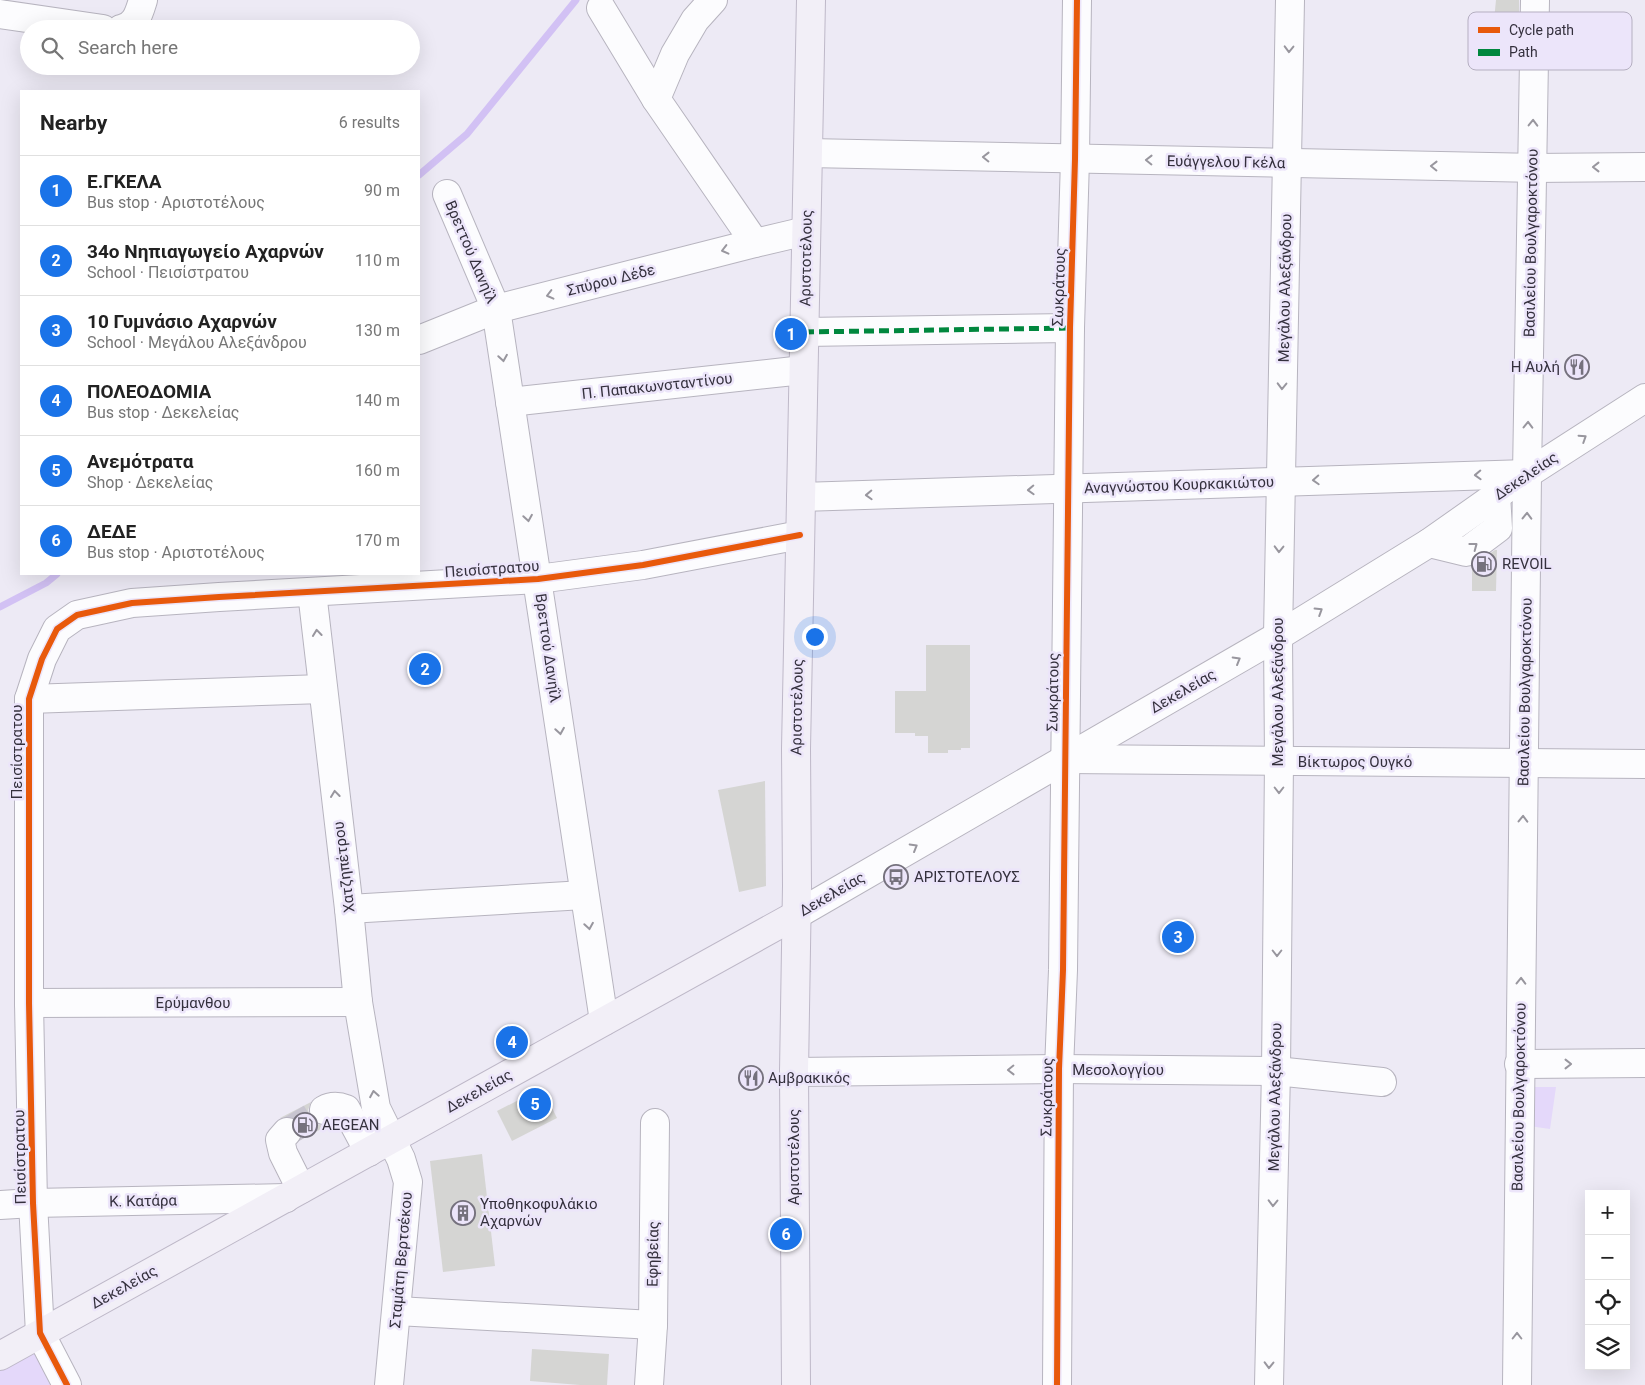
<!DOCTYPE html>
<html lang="en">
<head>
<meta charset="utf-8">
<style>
	:root { --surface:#fff; --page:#f6f6f6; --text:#222; --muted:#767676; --line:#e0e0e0; --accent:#1a73e8 }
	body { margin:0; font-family:Roboto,sans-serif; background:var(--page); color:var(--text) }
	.controls { position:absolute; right:15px; bottom:15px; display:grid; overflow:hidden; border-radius:0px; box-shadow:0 5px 20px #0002 }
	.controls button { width:45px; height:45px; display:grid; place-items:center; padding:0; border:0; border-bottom:1px solid var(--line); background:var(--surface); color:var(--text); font:25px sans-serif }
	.you { position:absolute; left:814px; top:636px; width:18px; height:18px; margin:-12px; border:4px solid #fff; border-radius:50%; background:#1a73e8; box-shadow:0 0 0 8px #1a73e833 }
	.badge { display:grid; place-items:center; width:32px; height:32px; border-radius:50%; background:var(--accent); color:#fff; font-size:16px; font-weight:700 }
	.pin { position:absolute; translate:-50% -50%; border:2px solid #fff; box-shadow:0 1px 5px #0006 }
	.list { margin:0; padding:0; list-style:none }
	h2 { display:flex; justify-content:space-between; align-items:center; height:65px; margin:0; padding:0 20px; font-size:21px }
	h2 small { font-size:16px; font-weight:400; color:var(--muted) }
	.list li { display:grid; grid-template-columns:32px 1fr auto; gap:15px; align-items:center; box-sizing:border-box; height:70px; padding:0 20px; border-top:1px solid var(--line) }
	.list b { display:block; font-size:19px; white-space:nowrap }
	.list p { margin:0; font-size:16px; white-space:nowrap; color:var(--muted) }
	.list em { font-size:16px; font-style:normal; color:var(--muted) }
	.icon { flex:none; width:28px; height:28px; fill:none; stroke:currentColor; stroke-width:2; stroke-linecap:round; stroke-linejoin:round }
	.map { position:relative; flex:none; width:1645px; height:1385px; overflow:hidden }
	.search { position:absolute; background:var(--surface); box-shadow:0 5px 20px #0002; left:20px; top:20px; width:400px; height:55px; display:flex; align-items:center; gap:12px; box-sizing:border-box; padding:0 18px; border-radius:28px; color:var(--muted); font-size:19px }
	.panel { position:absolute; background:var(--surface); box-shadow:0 5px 20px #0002; left:20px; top:90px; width:400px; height:485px; border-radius:0px }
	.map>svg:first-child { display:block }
	.green { fill:#e4d8fa }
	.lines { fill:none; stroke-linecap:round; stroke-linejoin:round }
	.stream { stroke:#d2c1f4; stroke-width:7 }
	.building { fill:#d5d5d3 }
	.minor-tunnel { stroke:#c8c5d0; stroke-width:28; stroke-dasharray:28 14; stroke-linecap:butt }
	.minor-casing { stroke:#b7b4bf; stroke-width:30 }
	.major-casing { stroke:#beb8c8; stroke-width:30 }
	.minor { stroke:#fcfcfe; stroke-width:28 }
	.major { stroke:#f2eff7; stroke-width:28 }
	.quiet { stroke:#00873e; stroke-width:5; stroke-dasharray:10 5; stroke-linecap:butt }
	.cycleway-casing { stroke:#ece5fa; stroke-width:9 }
	.cycleway { stroke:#e8590c; stroke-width:6 }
	.oneway { stroke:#98969e }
	.labels { text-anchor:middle; stroke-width:5; stroke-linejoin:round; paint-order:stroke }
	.street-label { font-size:15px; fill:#34303d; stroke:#ece5fa }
	.poi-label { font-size:15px; fill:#34303d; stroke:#ece5fa; text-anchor:start }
	.key { fill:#ece5fa; stroke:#b5afc1; stroke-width:1 }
	.key-label { font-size:14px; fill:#34303d }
</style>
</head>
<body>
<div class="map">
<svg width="1645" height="1385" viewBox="0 0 1645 1385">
	<rect width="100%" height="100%" fill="#edeaf5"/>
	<g class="green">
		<path d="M 1528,1087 L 1556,1087 L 1550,1129 L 1529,1126 Z"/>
		<path d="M 39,1351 L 55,1385 L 0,1385 L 0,1371 Z"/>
	</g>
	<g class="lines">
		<g class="stream">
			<path d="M 419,175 L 467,134 L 576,0"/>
			<path d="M 0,607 L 46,583 L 57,574"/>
		</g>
	</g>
	<g class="building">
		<path d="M 1496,0 L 1519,0 L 1519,20 L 1494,21 Z"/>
		<path d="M 1495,550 L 1497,550 L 1496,591 L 1472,591 L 1472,566 Z"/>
		<path d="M 926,645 L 970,645 L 970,748 L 961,748 L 961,750 L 948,750 L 948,753 L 928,753 L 928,736 L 915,736 L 915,733 L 895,733 L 895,691 L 926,691 Z"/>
		<path d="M 765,781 L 766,886 L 739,892 L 718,790 Z"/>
		<path d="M 542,1088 L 557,1118 L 512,1141 L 497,1111 Z"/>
		<path d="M 311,1102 L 308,1110 L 310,1117 L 315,1123 L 323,1126 L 331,1124 L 300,1140 L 302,1135 L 302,1127 L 298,1121 L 290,1117 L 280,1118 Z"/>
		<path d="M 482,1154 L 495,1266 L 443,1272 L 430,1161 Z"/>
		<path d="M 532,1349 L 609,1354 L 607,1385 L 580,1385 L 530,1381 Z"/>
	</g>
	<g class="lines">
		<path class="minor-tunnel" d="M 287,1132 L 324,1110"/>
		<defs>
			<g id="minor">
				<path d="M 601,8 L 656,99 L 755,243"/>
				<path d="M 0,14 L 103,29"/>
				<path d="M 121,29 C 136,26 139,13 143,0"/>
				<path d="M 656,99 L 675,54 L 695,20 L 713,0"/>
				<path d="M 808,153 L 1533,168 L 1645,167"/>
				<path d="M 447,194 L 496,309 L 604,1021"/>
				<path d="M 804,332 L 1070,328"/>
				<path d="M 419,340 L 496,309 L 755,243 L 806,231"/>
				<path d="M 510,402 L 803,370"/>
				<path d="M 801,497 L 1527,474"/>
				<path d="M 1429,543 L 1466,552 L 1498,528 L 1496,495"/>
				<path d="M 312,592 L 349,909 L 358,1002 L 376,1108 L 401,1159 L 408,1182 L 389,1385"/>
				<path d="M 29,699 L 323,689"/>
				<path d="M 1066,759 L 1645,764"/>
				<path d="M 349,909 L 584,895"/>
				<path d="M 796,915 L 1278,636 L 1429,543 L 1527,474 L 1645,398"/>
				<path d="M 29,1003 L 358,1002"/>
				<path d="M 1519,1064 L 1645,1063"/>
				<path d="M 794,1072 L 1059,1069 L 1276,1071 L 1382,1082"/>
				<path d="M 324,1110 C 331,1106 338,1106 346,1109 L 369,1152"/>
				<path d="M 287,1132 L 280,1140 L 283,1153 L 301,1189"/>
				<path d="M 0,1205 L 33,1203 L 286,1198"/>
				<path d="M 397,1311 L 653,1325"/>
				<path d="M 67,1385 L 40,1333 L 33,1203 L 29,1003 L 29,699 L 42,659 L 57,629 L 77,615 L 100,610 L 132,603 L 219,597 L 538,579 L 643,565 L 800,535"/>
				<path d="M 649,1385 L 653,1325 L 655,1123"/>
				<path d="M 1057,1385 L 1059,1069 L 1063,970 L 1070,328 L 1075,159 L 1077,0"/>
				<path d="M 1269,1385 L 1276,1071 L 1279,761 L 1278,636 L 1290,0"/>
				<path d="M 1517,1385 L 1527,474 L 1535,0"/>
			</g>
			<g id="major">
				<path d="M 0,1356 L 796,915"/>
				<path d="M 796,1385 L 794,1072 L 797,886 L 796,749 L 811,0"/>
			</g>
		</defs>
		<use href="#minor" class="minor-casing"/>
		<use href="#major" class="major-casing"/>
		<use href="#minor" class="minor"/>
		<use href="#major" class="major"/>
		<path class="quiet" d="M 804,332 L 1070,328"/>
		<defs>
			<g id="cycleway">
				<path d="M 67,1385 L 40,1333 L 33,1203 L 29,1003 L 29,699 L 42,659 L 57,629 L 77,615 L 100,610 L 132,603 L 219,597 L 538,579 L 643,565 L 800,535"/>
				<path d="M 1057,1385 L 1059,1069 L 1063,970 L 1070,328 L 1075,159 L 1077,0"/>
			</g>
		</defs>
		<use href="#cycleway" class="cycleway-casing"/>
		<use href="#cycleway" class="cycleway"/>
	</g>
	<defs><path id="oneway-chevron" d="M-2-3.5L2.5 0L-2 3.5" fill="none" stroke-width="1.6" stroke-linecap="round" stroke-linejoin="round" transform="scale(1.25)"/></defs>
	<g class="oneway">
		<use href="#oneway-chevron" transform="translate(1289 49) rotate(91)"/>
		<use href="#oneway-chevron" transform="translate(1533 123) rotate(-89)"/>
		<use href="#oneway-chevron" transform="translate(986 157) rotate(-179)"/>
		<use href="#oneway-chevron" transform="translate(1149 160) rotate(-179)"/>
		<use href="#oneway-chevron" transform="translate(1434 166) rotate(-179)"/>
		<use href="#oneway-chevron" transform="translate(1596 167) rotate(180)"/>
		<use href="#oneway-chevron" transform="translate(725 250) rotate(166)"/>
		<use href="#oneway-chevron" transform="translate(550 295) rotate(166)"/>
		<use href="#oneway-chevron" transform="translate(503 358) rotate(81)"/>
		<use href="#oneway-chevron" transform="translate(1282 386) rotate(91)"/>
		<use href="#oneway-chevron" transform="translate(1528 425) rotate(-89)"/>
		<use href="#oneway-chevron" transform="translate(1583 438) rotate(-33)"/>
		<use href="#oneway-chevron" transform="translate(1478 475) rotate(178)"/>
		<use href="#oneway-chevron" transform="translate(1316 480) rotate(177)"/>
		<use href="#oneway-chevron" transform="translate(1031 490) rotate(178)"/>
		<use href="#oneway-chevron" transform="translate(869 495) rotate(178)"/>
		<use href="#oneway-chevron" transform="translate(1527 516) rotate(-89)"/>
		<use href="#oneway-chevron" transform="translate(528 518) rotate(81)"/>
		<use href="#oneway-chevron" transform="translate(1474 546) rotate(-37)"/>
		<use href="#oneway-chevron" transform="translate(1279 549) rotate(91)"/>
		<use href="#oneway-chevron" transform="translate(1319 611) rotate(-32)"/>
		<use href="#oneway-chevron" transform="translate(317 633) rotate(-96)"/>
		<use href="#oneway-chevron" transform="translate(1237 660) rotate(-30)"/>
		<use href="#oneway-chevron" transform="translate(560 731) rotate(81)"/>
		<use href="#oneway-chevron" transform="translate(1279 790) rotate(90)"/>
		<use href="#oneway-chevron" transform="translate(335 794) rotate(-97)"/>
		<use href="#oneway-chevron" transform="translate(1523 819) rotate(-89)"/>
		<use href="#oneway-chevron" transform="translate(914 847) rotate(-30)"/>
		<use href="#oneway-chevron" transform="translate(589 926) rotate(81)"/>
		<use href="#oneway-chevron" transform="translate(1277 953) rotate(90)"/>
		<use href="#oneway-chevron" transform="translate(1521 981) rotate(-89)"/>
		<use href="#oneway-chevron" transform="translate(1568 1064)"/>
		<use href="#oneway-chevron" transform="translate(1011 1070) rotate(179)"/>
		<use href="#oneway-chevron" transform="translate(374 1094) rotate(-100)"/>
		<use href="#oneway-chevron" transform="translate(1273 1203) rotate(91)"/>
		<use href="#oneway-chevron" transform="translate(1517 1336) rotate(-90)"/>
		<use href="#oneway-chevron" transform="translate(1269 1365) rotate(91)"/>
	</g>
	<defs>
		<symbol id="restaurant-ring" viewBox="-11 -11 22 22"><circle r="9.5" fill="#ece5fa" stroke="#75717d" stroke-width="1.5"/><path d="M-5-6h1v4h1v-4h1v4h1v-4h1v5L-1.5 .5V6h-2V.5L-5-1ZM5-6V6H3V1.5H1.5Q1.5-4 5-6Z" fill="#75717d"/></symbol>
		<symbol id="fuel-ring" viewBox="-11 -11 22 22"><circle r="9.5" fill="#ece5fa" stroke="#75717d" stroke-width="1.5"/><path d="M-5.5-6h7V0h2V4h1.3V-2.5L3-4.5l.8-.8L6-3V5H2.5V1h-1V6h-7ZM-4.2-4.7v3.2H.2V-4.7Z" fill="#75717d"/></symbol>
		<symbol id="bus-ring" viewBox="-11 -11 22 22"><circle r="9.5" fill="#ece5fa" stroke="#75717d" stroke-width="1.5"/><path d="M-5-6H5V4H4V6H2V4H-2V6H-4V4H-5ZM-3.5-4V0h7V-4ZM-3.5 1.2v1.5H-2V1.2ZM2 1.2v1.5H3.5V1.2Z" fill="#75717d"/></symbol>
		<symbol id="building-ring" viewBox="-11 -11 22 22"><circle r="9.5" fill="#ece5fa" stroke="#75717d" stroke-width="1.5"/><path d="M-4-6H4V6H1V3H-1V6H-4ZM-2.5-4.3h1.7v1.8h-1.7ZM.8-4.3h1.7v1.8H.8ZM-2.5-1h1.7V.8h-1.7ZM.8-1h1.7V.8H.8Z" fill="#75717d"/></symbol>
	</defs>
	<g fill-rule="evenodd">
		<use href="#restaurant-ring" x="1563" y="353" width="28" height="28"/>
		<use href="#fuel-ring" x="1470" y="550" width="28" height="28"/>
		<use href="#bus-ring" x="882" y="863" width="28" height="28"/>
		<use href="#restaurant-ring" x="737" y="1064" width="28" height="28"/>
		<use href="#fuel-ring" x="291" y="1111" width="28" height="28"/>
		<use href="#building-ring" x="449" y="1199" width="28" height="28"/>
	</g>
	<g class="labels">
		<g class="street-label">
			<text transform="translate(1226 162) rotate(1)" y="5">Ευάγγελου Γκέλα</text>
			<text transform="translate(1531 243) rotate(-89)" y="5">Βασιλείου Βουλγαροκτόνου</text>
			<text transform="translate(471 252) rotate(67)" y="5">Βρεττού Δανηΐλ</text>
			<text transform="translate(806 258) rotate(-89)" y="5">Αριστοτέλους</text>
			<text transform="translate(611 280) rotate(-14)" y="5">Σπύρου Δέδε</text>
			<text transform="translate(1059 287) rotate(-88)" y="5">Σωκράτους</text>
			<text transform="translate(1285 288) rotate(-89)" y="5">Μεγάλου Αλεξάνδρου</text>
			<text transform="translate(657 386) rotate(-6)" y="5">Π. Παπακωνσταντίνου</text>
			<text transform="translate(1526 476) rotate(-34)" y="5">Δεκελείας</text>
			<text transform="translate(1179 485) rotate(-2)" y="5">Αναγνώστου Κουρκακιώτου</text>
			<text transform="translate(492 569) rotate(-4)" y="5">Πεισίστρατου</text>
			<text transform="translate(548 648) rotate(82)" y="5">Βρεττού Δανηΐλ</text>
			<text transform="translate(1183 691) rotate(-30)" y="5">Δεκελείας</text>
			<text transform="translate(1053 692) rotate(-89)" y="5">Σωκράτους</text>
			<text transform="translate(1278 692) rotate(-90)" y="5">Μεγάλου Αλεξάνδρου</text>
			<text transform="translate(1525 692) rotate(-89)" y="5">Βασιλείου Βουλγαροκτόνου</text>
			<text transform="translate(797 707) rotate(-89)" y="5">Αριστοτέλους</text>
			<text transform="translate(17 752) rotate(-90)" y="5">Πεισίστρατου</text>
			<text x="1355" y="767">Βίκτωρος Ουγκό</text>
			<text transform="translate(344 867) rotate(-97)" y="5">Χατζηπέτρου</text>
			<text transform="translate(832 894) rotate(-30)" y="5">Δεκελείας</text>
			<text x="193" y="1008">Ερύμανθου</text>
			<text x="1118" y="1075">Μεσολογγίου</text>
			<text transform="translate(479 1091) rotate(-29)" y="5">Δεκελείας</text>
			<text transform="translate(1047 1097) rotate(-89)" y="5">Σωκράτους</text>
			<text transform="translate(1275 1097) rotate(-89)" y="5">Μεγάλου Αλεξάνδρου</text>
			<text transform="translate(1519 1097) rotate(-89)" y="5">Βασιλείου Βουλγαροκτόνου</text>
			<text transform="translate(20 1157) rotate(-91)" y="5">Πεισίστρατου</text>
			<text transform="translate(794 1157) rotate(-90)" y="5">Αριστοτέλους</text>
			<text transform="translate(143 1201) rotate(-1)" y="5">Κ. Κατάρα</text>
			<text transform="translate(653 1254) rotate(-89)" y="5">Εφηβείας</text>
			<text transform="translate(401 1260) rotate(-85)" y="5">Σταμάτη Βερτσέκου</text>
			<text transform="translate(124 1287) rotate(-29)" y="5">Δεκελείας</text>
		</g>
		<g class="poi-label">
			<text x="1560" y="372" text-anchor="end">Η Αυλή</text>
			<text x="1502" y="569">REVOIL</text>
			<text x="914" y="882">ΑΡΙΣΤΟΤΕΛΟΥΣ</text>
			<text x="768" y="1083">Αμβρακικός</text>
			<text x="322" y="1130">AEGEAN</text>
			<text x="480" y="1209">Υποθηκοφυλάκιο<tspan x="480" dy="17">Αχαρνών</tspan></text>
		</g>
	</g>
	<rect x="1468" y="12" width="164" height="58" rx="8" class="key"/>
	<rect x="1478" y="27" width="22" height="6" fill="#e8590c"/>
	<rect x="1478" y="49" width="22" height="7" fill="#00873e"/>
	<g class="key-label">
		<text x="1509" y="35">Cycle path</text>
		<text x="1509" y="57">Path</text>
	</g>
</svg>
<div class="controls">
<button>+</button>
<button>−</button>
<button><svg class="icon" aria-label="locate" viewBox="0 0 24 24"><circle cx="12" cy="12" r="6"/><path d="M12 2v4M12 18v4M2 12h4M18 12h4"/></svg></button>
<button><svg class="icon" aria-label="layers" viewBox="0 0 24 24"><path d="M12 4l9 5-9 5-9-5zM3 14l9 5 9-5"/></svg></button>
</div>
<div class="you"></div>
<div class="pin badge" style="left:791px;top:334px">1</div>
<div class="pin badge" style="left:425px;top:669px">2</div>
<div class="pin badge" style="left:1178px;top:937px">3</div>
<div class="pin badge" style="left:512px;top:1042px">4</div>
<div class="pin badge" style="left:535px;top:1104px">5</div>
<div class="pin badge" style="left:786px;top:1234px">6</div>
<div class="search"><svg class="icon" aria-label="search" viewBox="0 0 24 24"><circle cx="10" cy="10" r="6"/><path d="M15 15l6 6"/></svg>Search here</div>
<section class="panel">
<h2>Nearby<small>6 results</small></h2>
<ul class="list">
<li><span class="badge">1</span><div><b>Ε.ΓΚΕΛΑ</b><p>Bus stop · Αριστοτέλους</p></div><em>90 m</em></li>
<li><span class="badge">2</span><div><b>34o Νηπιαγωγείο Αχαρνών</b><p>School · Πεισίστρατου</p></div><em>110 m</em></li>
<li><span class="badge">3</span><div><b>10 Γυμνάσιο Αχαρνών</b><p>School · Μεγάλου Αλεξάνδρου</p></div><em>130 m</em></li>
<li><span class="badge">4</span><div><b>ΠΟΛΕΟΔΟΜΙΑ</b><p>Bus stop · Δεκελείας</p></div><em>140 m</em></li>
<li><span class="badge">5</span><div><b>Ανεμότρατα</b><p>Shop · Δεκελείας</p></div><em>160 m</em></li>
<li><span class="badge">6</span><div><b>ΔΕΔΕ</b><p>Bus stop · Αριστοτέλους</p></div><em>170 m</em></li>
</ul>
</section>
</div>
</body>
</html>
